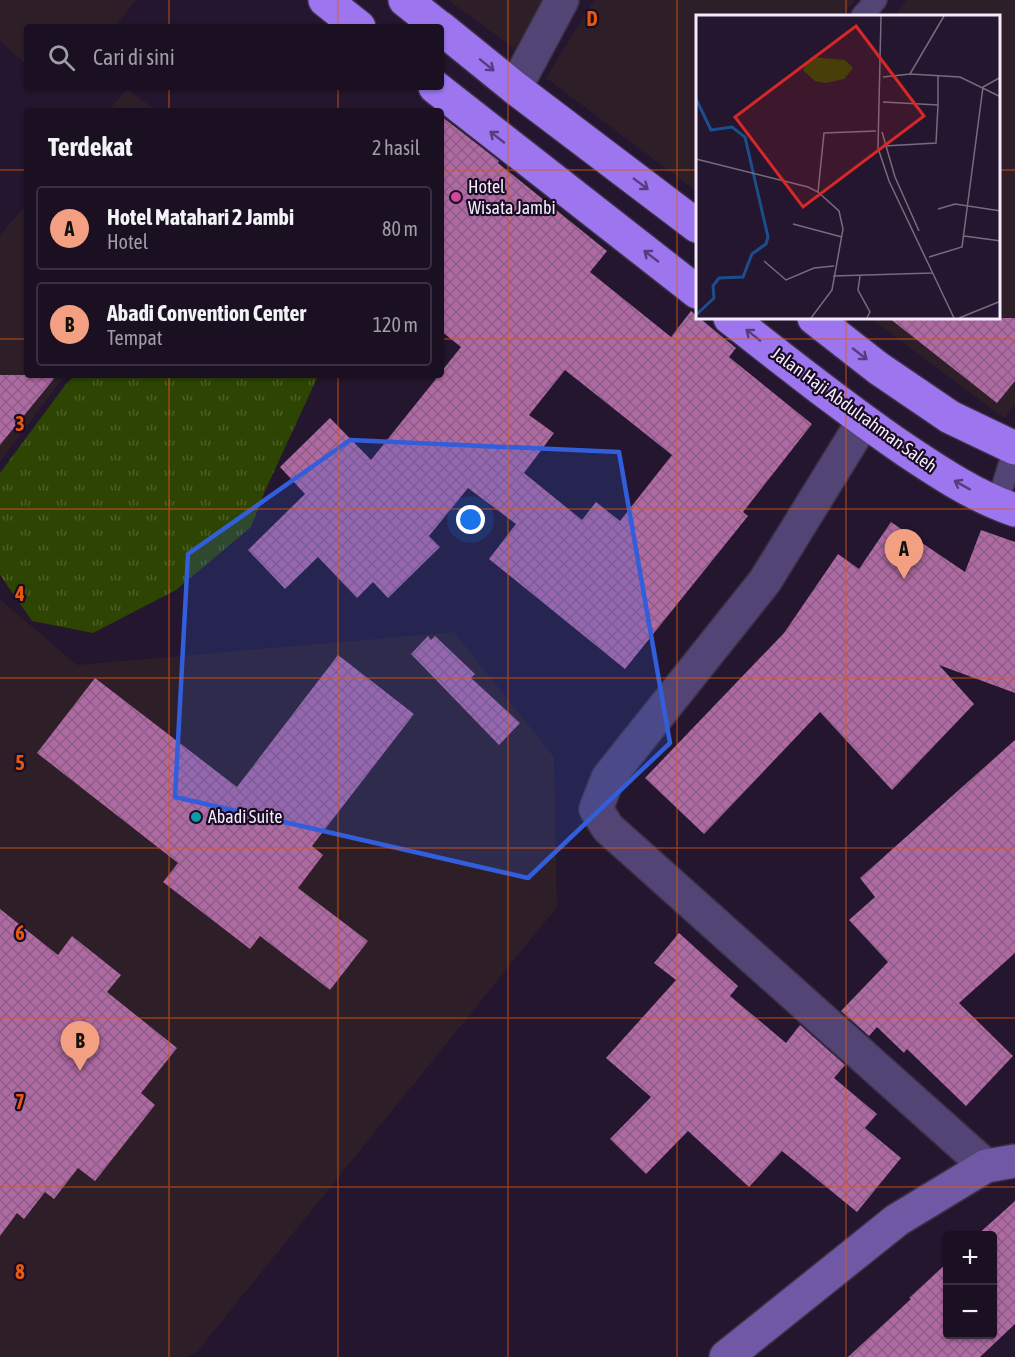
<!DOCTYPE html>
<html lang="id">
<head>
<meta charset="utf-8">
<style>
	:root { --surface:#1a1022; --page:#271e2f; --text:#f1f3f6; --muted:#9f9da5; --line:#383040; --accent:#f2a081 }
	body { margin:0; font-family:"Asap Condensed",sans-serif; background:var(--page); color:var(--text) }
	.controls { position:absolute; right:18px; bottom:18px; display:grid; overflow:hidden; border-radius:6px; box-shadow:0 2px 4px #0004 }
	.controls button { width:54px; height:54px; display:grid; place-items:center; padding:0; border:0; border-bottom:2px solid var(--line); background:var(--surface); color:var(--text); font:30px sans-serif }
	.you { position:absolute; left:471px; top:520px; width:21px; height:21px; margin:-15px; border:4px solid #fff; border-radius:50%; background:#1a73e8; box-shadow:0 0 0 9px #1a73e833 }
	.badge { display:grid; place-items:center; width:39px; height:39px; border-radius:50%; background:var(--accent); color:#111; font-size:20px; font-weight:700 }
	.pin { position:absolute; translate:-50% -50px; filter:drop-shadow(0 2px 3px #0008) }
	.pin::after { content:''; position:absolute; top:32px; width:21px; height:18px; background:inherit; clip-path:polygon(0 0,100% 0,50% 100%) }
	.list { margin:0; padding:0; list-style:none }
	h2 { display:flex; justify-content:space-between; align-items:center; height:78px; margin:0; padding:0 24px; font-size:26px }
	h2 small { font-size:20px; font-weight:400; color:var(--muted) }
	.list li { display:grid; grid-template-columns:39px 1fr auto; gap:18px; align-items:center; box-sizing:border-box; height:84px; margin:0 12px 12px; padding:0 12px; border:2px solid var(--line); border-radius:6px }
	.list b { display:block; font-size:22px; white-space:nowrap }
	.list p { margin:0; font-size:20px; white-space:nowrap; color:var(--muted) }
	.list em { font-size:20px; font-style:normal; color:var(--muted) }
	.icon { flex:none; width:33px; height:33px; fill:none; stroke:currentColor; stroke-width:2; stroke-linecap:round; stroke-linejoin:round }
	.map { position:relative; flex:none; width:1015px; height:1357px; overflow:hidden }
	.search { position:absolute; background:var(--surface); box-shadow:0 2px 4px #0004; left:24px; top:24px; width:420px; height:66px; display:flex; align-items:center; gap:15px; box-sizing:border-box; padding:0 21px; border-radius:6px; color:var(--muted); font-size:22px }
	.panel { position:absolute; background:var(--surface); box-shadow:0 2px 4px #0004; left:24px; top:108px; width:420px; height:270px; border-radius:6px }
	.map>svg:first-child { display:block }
	.commercial { fill:#2e1e28 }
	.grass { fill:url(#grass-tufts) }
	.building { fill:url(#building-cross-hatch); fill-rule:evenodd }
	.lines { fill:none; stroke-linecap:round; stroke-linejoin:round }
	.lane-casing { stroke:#3c3047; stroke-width:24 }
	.street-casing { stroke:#3c3047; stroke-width:36 }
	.secondary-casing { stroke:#3c3047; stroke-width:36 }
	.highway-casing { stroke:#3c3047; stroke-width:36 }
	.lane { stroke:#524474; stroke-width:21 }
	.street { stroke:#524474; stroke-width:33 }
	.secondary { stroke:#7058a5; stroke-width:33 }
	.highway { stroke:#9d76ef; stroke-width:33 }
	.oneway { stroke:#553c7f }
	.marked { fill:#325edc; fill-opacity:0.2; stroke:#325edc; stroke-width:4.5; stroke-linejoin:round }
	.grid { fill:none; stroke:#e8590c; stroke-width:1.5; stroke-opacity:0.55 }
	.hotel-dot { fill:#d1479c; stroke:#1a0c24; stroke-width:2 }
	.culture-dot { fill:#0f9aa8; stroke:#1a0c24; stroke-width:2 }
	.labels { text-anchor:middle; stroke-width:4.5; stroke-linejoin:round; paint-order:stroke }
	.poi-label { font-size:18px; fill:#f4ebfc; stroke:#1a0c24; text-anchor:start }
	.street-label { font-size:18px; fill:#f4ebfc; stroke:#1a0c24 }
	.inset-river { fill:none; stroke:#1b4e8c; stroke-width:3 }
	.inset-road { fill:none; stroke:#776b80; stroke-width:1.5 }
	.view { fill:#d62828; fill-opacity:0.15; stroke:#d62828; stroke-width:3 }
	.inset-edge { fill:none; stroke:#f4ebfc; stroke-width:3 }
	.grid-label { font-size:20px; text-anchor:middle; font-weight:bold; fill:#e8590c; stroke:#1a0c24; stroke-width:4.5; stroke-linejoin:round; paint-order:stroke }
</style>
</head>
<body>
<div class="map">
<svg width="1015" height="1357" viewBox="0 0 1015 1357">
	<defs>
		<pattern id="grass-tufts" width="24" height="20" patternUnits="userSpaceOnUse" patternTransform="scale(1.5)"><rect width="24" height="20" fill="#2e4402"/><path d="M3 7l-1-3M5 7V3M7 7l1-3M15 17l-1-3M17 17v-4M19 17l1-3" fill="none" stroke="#4d5f28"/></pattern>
		<pattern id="building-cross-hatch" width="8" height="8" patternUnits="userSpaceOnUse" patternTransform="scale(1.5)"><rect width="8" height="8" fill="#b06aa3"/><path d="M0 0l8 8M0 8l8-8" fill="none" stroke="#8c5d85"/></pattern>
	</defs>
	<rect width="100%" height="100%" fill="#23162e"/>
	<g class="commercial">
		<path d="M 0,0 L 136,0 L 115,27 L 27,27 L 27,65 L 0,41 Z"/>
		<path d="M 448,0 L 545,0 L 515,49 Z"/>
		<path d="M 594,0 L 855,0 L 841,16 L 697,16 L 696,191 L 546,78 Z"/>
		<path d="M 907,0 L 1015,0 L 1015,405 L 1004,418 L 870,318 L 998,318 L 998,16 L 894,16 Z"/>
		<path d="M 127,89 L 157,111 L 108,111 Z"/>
		<path d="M 27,204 L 27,375 L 65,375 L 0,462 L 0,235 Z"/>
		<path d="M 0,599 L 77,665 L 454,632 L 554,757 L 557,907 L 197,1352 L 188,1357 L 0,1357 Z"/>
	</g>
	<path class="grass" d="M 75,375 L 318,376 L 265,491 L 251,527 L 176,590 L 93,633 L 32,621 L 0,575 L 0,473 L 66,384 Z"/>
	<g class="building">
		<path d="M 441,116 L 499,161 L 498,163 L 607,251 L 590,272 L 671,337 L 691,311 L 736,348 L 729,357 L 812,424 L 743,512 L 748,516 L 625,669 L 489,559 L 516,524 L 468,488 L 429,536 L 440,547 L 388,598 L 373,582 L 357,598 L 318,557 L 285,589 L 248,550 L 305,494 L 280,467 L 330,418 L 371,460 L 439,375 L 441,375 L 441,372 L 461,347 L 441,331 ZM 565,370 L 672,455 L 620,521 L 596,502 L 582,520 L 524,473 L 554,433 L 529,415 Z"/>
		<path d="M 889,318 L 1015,318 L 1015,381 L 997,403 Z"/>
		<path d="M 0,375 L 57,375 L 0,445 Z"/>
		<path d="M 891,522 L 965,572 L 981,530 L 1015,542 L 1015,693 L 939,665 L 974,704 L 892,790 L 820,712 L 704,834 L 645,778 L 784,633 L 838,554 L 859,569 Z"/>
		<path d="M 428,636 L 431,640 L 435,636 L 475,674 L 471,678 L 520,723 L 499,745 L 411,654 Z"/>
		<path d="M 338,655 L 414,714 L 312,846 L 323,855 L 298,888 L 368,941 L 330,990 L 260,936 L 250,949 L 163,882 L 178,863 L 37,753 L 95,678 L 237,787 Z"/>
		<path d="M 1015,740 L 1015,953 L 959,1003 L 1013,1056 L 966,1106 L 907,1049 L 904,1053 L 877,1027 L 869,1036 L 841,1011 L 888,962 L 849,920 L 875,897 L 860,878 Z"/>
		<path d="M 0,909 L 58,955 L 72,936 L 121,975 L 107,992 L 177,1048 L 141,1093 L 155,1105 L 95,1181 L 78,1168 L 54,1199 L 45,1192 L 24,1219 L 17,1213 L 0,1236 Z"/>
		<path d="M 679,933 L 738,986 L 730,996 L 786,1043 L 800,1025 L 845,1065 L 834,1078 L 877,1114 L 865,1128 L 901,1158 L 857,1212 L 782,1151 L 749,1187 L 688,1131 L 646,1174 L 610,1139 L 651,1097 L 606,1058 L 676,980 L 654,963 Z"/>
		<path d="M 1015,1201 L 1015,1324 L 980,1357 L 848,1357 L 911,1299 L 909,1298 L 948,1262 L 948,1335 L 993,1335 L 993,1236 L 976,1236 Z"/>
	</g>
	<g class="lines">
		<defs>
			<g id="lane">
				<path d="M 862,16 L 876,0"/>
				<path d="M 997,504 L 1015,446"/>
			</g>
			<g id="street">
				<path d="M 515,88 L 562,0"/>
				<path d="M 863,422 L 765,581 L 608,778 L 596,809 L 608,828 L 986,1166"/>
			</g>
			<path id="secondary" d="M 726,1357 L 897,1220 L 986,1166 L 1015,1161"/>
			<g id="highway">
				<path d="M 325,0 L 359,27"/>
				<path d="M 405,0 L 439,27"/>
				<path d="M 441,28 L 515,88 L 697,226"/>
				<path d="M 435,87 L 697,292"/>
				<path d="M 730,318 C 788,363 845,409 907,451 C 940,473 976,497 1015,510"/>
				<path d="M 814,318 L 878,368 L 950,417 L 1015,448"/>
			</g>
		</defs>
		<use href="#lane" class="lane-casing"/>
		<use href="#street" class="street-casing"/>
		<use href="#secondary" class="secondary-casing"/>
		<use href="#highway" class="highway-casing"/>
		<use href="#lane" class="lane"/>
		<use href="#street" class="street"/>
		<use href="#secondary" class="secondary"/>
		<use href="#highway" class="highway"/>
	</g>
	<defs><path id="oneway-shaft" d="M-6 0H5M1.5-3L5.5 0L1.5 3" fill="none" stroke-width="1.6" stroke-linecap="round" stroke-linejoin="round" transform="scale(1.5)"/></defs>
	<g class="oneway">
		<use href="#oneway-shaft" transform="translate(487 65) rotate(39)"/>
		<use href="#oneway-shaft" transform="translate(497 137) rotate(-142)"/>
		<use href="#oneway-shaft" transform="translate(641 184) rotate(37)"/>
		<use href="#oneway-shaft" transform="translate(651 256) rotate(-142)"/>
		<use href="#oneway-shaft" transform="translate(753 335) rotate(-142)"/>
		<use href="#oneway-shaft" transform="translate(860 354) rotate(38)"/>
		<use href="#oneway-shaft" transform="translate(962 485) rotate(-151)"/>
	</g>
	<path class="marked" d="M 350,440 L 619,452 L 670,743 L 528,878 L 175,797 L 188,554 Z"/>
	<path class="grid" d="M 169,0 L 169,27M 338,0 L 338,27M 508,0 L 508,1357M 677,0 L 677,1357M 846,0 L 846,16M 169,87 L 169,111M 338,87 L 338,111M 0,170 L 27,170M 441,170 L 697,170M 998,170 L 1015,170M 846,318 L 846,1357M 0,339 L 27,339M 441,339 L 1015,339M 169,375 L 169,1357M 338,375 L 338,1357M 0,509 L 1015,509M 0,678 L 1015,678M 0,848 L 1015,848M 0,1018 L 1015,1018M 0,1187 L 1015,1187"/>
	<circle class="hotel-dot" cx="456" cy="197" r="6"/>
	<circle class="culture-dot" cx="196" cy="817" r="6"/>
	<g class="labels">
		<g class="poi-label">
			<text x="468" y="193">Hotel<tspan x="468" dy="21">Wisata Jambi</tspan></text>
			<text x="208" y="823">Abadi Suite</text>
		</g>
		<g class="street-label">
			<text transform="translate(854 410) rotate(36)" y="6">Jalan Haji Abdulrahman Saleh</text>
		</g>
	</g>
	<g transform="translate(696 15)">
		<rect width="304" height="304" fill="#23162e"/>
		<path d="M 115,42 L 149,45 L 157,53 L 148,64 L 130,68 L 119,66 L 107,55 Z" fill="#2e4402"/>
		<path class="inset-river" d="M 0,84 L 15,115 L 36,112 L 49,122 L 72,222 L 70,229 L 56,239 L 47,262 L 23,263 L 17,271 L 18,283 L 0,300"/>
		<path class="inset-road" d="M 185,1 L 182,133 L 193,166 L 258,303M 214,59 L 264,62 L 305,82M 187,62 L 214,59 L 248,1M 187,87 L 242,90 L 242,60M 186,117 L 199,162 L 223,216M 188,131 L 240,128 L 242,90M 0,144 L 112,172 L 122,177 L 143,196 L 147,214 L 136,275 L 115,303M 122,177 L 128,118 L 180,116M 242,194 L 259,189 L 305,196M 97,209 L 146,222M 268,221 L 305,226M 233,242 L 266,232 L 287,72 L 305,62M 68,246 L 90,265 L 118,253 L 138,251M 137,261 L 236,258M 164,261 L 162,275 L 174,297 L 171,303M 263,303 L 305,286"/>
		<path class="view" d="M 160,11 L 228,101 L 107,192 L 39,102 Z"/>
		<rect width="304" height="304" class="inset-edge"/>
	</g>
	<g class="grid-label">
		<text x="592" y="26">D</text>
		<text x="20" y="431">3</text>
		<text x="20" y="601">4</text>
		<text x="20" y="770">5</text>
		<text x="20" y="940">6</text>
		<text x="20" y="1109">7</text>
		<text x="20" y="1279">8</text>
	</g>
</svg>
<div class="controls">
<button>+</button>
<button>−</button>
</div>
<div class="you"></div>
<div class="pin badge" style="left:904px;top:579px">A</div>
<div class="pin badge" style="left:80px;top:1071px">B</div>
<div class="search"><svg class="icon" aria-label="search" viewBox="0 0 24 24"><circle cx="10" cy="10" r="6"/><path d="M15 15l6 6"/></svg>Cari di sini</div>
<section class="panel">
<h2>Terdekat<small>2 hasil</small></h2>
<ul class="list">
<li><span class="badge">A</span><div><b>Hotel Matahari 2 Jambi</b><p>Hotel</p></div><em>80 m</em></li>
<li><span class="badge">B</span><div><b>Abadi Convention Center</b><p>Tempat</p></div><em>120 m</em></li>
</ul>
</section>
</div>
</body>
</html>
